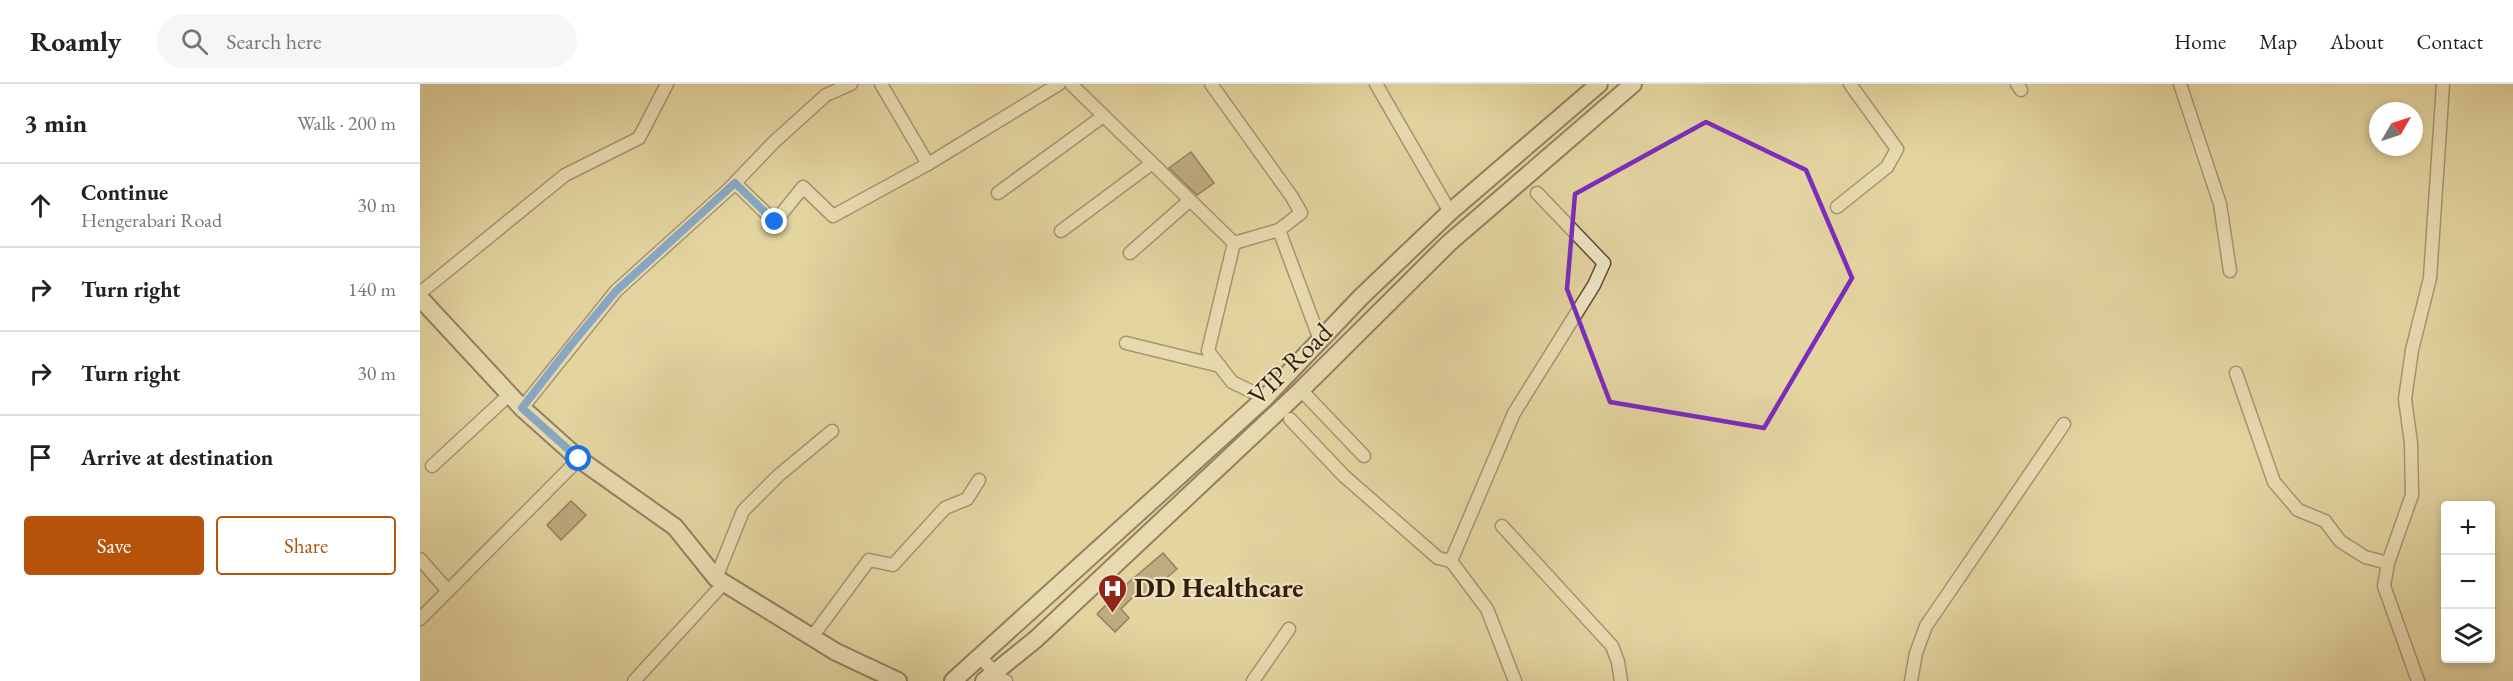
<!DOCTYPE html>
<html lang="en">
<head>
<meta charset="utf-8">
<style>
	:root { --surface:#fff; --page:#f6f6f6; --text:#222; --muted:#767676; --line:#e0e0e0; --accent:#b45309 }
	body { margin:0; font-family:"EB Garamond",serif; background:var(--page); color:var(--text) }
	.controls { position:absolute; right:18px; bottom:18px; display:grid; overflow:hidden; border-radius:6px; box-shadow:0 3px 9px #0003 }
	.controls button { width:54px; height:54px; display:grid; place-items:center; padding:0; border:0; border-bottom:2px solid var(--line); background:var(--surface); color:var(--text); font:30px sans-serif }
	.compass { position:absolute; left:1949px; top:18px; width:54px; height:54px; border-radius:50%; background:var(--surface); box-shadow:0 3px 9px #0003; rotate:51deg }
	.stop { position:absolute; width:18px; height:18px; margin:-14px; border:4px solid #1a73e8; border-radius:50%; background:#fff }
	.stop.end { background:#1a73e8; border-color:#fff; box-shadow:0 2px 6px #0008 }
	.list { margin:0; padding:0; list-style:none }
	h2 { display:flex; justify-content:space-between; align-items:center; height:78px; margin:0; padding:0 24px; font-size:26px }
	h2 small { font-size:20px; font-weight:400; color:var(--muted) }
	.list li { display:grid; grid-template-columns:39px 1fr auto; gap:18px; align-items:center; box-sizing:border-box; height:84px; padding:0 24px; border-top:2px solid var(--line) }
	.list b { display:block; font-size:22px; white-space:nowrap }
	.list p { margin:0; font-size:20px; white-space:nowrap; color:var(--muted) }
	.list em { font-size:20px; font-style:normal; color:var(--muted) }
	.actions { display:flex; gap:12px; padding:18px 24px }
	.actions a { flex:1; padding:14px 0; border:2px solid var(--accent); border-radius:6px; text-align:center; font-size:21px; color:var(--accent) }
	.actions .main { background:var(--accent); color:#fff }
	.icon { flex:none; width:33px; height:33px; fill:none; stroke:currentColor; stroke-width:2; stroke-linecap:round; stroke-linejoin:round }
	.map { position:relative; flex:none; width:2093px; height:597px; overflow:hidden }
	header { display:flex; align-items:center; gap:36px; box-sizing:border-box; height:84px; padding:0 30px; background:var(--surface); border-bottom:2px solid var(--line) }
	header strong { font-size:28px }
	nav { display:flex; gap:33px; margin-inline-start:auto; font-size:21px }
	.search { width:420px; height:54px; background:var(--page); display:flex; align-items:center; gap:15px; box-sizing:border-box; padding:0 21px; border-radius:33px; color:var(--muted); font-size:22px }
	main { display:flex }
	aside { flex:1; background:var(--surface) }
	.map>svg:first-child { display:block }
	.building { fill:#8f7c5a; stroke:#351c0d; stroke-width:1.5 }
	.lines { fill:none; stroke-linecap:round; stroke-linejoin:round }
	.minor-casing { stroke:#604a32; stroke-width:15 }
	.secondary-casing { stroke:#351c0d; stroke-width:20 }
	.minor { stroke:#ede3c2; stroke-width:12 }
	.secondary { stroke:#ede3c2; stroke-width:16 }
	.route { stroke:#1a73e8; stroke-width:8 }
	.marked { fill:none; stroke:#7b2cbf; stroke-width:4.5; stroke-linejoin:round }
	.labels { text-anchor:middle; stroke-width:4.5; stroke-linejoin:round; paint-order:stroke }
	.street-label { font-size:27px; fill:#351c0d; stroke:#ede3c2 }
	.poi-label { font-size:27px; font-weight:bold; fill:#351c0d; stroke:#ede3c2; text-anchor:start }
</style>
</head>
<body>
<header>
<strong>Roamly</strong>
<div class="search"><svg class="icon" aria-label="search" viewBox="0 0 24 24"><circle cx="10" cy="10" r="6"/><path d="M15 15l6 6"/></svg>Search here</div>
<nav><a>Home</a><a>Map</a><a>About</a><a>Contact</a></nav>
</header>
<main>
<aside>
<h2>3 min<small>Walk · 200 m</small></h2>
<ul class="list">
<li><svg class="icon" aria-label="ahead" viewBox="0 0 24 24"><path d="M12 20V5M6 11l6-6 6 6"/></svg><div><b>Continue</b><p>Hengerabari Road</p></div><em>30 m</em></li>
<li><svg class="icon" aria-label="right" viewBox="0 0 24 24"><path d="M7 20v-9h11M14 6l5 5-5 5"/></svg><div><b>Turn right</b></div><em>140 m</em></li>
<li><svg class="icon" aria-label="right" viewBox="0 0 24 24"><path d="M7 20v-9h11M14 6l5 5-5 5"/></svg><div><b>Turn right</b></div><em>30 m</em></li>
<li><svg class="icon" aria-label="arrive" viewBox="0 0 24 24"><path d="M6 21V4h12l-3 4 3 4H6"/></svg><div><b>Arrive at destination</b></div></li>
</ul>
<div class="actions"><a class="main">Save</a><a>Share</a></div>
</aside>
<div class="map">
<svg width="2093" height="597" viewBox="0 0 2093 597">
	<rect width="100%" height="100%" fill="#e3d4a1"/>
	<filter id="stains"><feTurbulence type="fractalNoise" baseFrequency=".00333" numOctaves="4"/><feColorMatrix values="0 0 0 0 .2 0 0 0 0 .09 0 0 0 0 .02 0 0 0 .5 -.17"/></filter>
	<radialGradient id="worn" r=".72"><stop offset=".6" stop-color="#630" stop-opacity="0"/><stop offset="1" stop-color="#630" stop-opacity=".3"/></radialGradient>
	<g class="building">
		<path d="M 771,68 L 794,99 L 777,111 L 749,84 Z"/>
		<path d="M 151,417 L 166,431 L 141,456 L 127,441 Z"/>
		<path d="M 743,469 L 757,485 L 723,514 L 718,508 L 701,525 L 709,534 L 695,548 L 677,530 L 709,498 Z"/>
	</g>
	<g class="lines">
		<defs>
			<g id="minor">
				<path d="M 651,0 L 814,159 L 859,146 L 900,256"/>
				<path d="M 791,0 L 872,113 L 881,129 L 859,146"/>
				<path d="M 956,0 L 1030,128"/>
				<path d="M 1597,0 L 1601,6"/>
				<path d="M 1760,0 L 1800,120 L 1810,187"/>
				<path d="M 508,80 L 639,0"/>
				<path d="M 315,99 L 355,138 L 383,103 L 413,132 L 508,80 L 461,0"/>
				<path d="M 578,109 L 682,33"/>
				<path d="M 1417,123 L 1467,83 L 1477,65 L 1430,0"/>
				<path d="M 641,147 L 731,80"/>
				<path d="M 814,159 L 788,267 L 812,298 L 845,314"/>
				<path d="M 710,169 L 769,117"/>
				<path d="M 0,209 L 145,91 L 219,54 L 247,0"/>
				<path d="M 706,259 L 800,282"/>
				<path d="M 1816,289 L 1854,398 L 1878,426 L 1905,437 L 1920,457 L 1945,473 L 1968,479"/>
				<path d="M 881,306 L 944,372"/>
				<path d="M 102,324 L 196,207 L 310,104 L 354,58 L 406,11 L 431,0"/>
				<path d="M 870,335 L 924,392 L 1018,474 L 1031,477 L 1067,525 L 1095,597"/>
				<path d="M 12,382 L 89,311"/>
				<path d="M 1082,442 L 1192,562 L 1198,578 L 1201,597"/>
				<path d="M 0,475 L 28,507"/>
				<path d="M 1031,477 L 1094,329 L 1174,201 L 1184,179 L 1117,109"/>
				<path d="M 296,494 L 323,427 L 359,391 L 412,347"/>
				<path d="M 0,535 L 159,375"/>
				<path d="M 392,553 L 449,476 L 473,481 L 525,424 L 547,415 L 559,396"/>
				<path d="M 560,573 L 581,595 L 586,597"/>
				<path d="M 214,597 L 304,499"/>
				<path d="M 833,597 L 869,545"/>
				<path d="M 1491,597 L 1496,569 L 1506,542 L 1644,340"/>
				<path d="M 1998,597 L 1964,502 L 1968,479 L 1992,411 L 1991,359 L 1985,315 L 1992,266 L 2010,194 L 2023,0"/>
			</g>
			<g id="secondary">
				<path d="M 0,214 L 102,324 L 159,375 L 255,443 L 296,494 L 416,568 L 478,597"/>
				<path d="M 533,597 L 845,314 L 941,213 L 1030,128 L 1179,0"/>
				<path d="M 564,597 L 616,555 L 881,306 L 1029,159 L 1213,0"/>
			</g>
		</defs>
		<use href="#minor" class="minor-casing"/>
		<use href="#secondary" class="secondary-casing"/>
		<use href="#minor" class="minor"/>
		<use href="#secondary" class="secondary"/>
	</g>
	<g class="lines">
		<path class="route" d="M 159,375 L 102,324 L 151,261 L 196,207 L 315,99 L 355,138"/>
	</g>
	<path d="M0 0H2093V597H0ZM 1286,38 L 1386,86 L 1432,194 L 1344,344 L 1190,318 L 1147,205 L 1155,110 Z" fill="#e3d4a1" fill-opacity=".55" fill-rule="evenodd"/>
	<path class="marked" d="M 1286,38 L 1386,86 L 1432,194 L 1344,344 L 1190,318 L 1147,205 L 1155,110 Z"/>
	<defs>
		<symbol id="hospital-pin" viewBox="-11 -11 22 30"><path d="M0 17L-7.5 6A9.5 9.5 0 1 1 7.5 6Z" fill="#8f2418" stroke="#ede3c2"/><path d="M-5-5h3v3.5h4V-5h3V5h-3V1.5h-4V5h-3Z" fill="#fff"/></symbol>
	</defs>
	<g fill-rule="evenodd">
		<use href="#hospital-pin" x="676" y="488" width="33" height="45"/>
	</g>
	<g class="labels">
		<g class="street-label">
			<text transform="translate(870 280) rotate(-44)" y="9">VIP Road</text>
		</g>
		<g class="poi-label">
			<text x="714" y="513">DD Healthcare</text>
		</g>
	</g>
	<rect width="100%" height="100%" filter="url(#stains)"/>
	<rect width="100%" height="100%" fill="url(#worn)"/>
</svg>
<div class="controls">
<button>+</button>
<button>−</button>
<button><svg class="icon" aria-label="layers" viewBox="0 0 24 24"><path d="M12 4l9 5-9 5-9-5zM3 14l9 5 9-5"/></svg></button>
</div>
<svg class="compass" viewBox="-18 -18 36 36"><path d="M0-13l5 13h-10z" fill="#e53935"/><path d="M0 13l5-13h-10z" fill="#767676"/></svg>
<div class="stop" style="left:159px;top:375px"></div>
<div class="stop end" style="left:355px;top:138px"></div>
</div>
</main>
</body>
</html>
